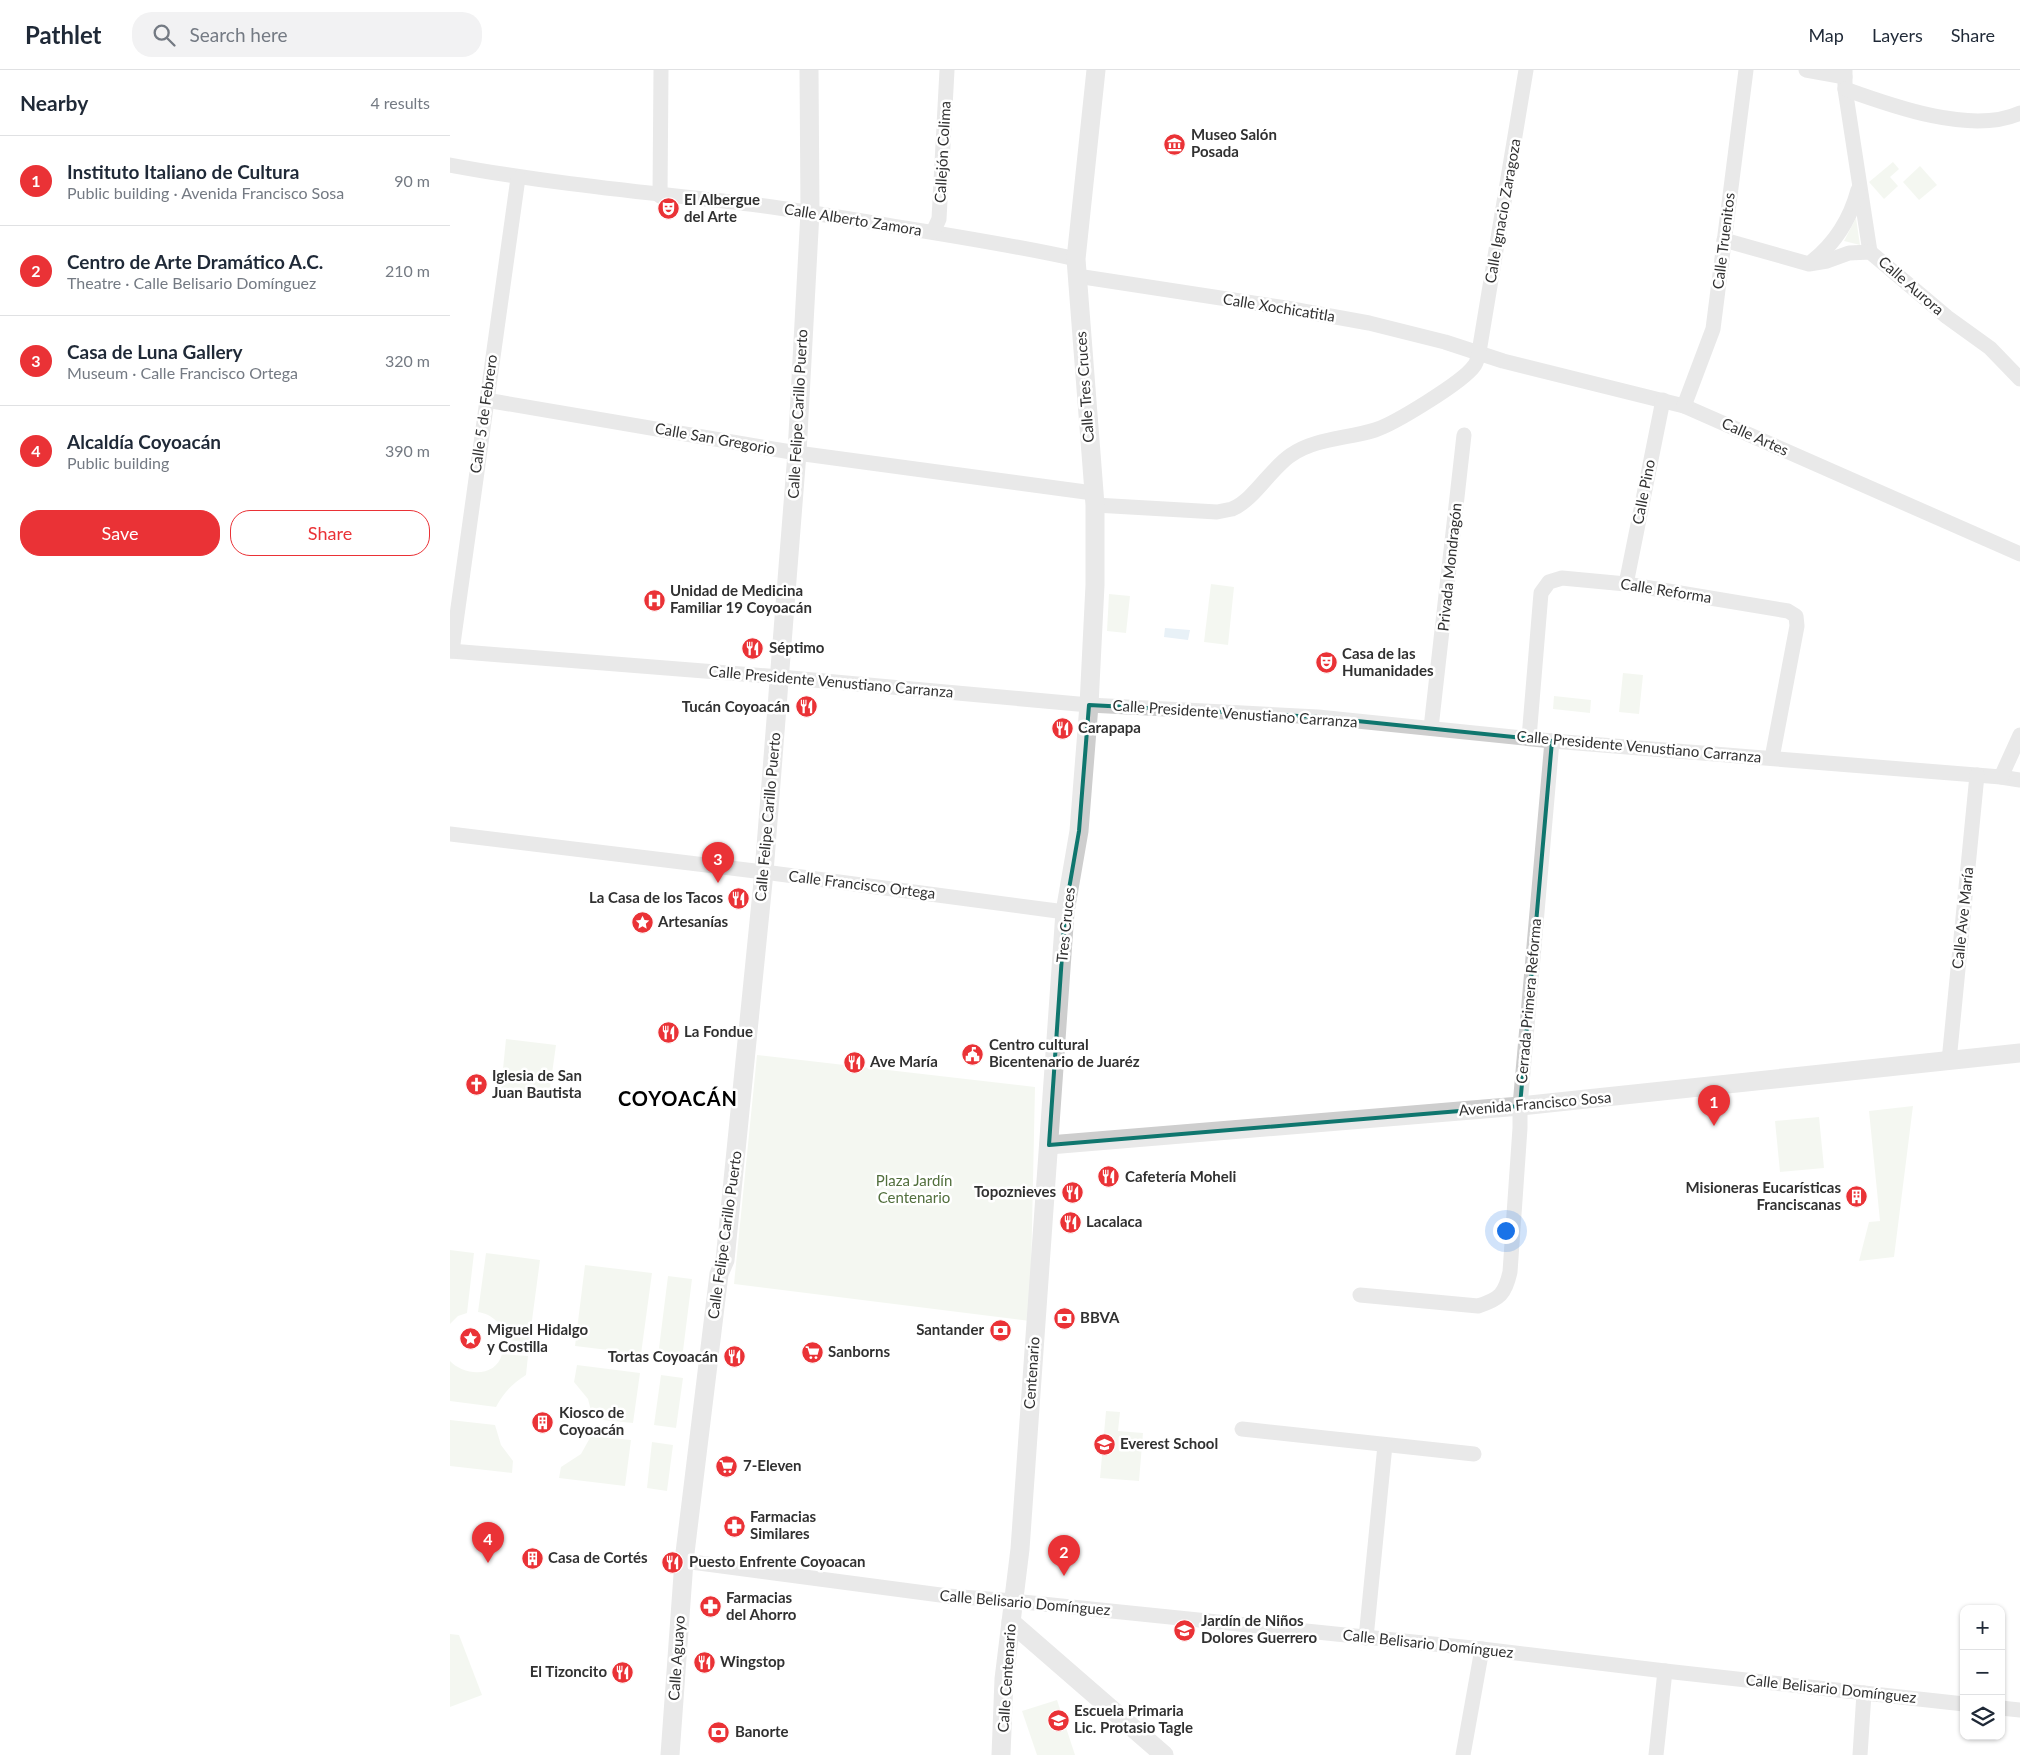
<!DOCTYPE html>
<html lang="en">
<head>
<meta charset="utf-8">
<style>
	:root { --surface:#fff; --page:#f2f2f3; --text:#1f2937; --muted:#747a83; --line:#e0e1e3; --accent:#ea3236 }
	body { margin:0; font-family:Lato,sans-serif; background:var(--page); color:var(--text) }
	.controls { position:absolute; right:15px; bottom:15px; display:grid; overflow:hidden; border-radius:10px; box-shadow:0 1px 4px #0004 }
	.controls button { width:45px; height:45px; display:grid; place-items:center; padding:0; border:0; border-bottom:1px solid var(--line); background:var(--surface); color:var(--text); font:25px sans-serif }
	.you { position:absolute; left:1055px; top:1160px; width:18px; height:18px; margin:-12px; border:4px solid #fff; border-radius:50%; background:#1a73e8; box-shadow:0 0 0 8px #1a73e833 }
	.badge { display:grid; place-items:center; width:32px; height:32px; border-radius:50%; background:var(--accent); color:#fff; font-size:16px; font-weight:700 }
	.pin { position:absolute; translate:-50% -41px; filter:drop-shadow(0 1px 2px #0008) }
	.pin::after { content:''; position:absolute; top:26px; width:18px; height:15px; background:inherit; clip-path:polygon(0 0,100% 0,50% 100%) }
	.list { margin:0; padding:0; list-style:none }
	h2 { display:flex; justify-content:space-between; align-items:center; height:65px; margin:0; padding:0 20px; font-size:21px }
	h2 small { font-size:16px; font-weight:400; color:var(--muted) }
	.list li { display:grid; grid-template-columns:32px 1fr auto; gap:15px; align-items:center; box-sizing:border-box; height:90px; padding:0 20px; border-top:1px solid var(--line) }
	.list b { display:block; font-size:19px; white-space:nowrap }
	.list p { margin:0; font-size:16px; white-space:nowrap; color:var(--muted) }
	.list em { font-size:16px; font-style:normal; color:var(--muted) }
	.actions { display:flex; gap:10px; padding:15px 20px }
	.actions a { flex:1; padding:11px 0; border:1px solid var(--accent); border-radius:20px; text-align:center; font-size:18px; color:var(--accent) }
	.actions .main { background:var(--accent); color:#fff }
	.icon { flex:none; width:28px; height:28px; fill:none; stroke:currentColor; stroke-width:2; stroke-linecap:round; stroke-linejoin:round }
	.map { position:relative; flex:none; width:1570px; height:1685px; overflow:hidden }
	header { display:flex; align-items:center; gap:30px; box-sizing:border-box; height:70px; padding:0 25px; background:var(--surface); border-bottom:1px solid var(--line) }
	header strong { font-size:24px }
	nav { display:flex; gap:28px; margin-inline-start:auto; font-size:18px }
	.search { width:350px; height:45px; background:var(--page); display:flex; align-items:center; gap:12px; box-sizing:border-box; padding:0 18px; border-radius:20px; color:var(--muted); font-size:19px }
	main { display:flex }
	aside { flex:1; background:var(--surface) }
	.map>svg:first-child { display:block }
	.green { fill:#e7eee0 }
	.water { fill:#ccdfee }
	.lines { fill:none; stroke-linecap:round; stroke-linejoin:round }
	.minor { stroke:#cecece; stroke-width:15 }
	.tertiary { stroke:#cecece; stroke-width:19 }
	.marked { fill:none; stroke:#0f766e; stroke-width:4; stroke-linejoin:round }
	.labels { text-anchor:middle; stroke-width:5; stroke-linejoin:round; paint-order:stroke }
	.poi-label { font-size:15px; font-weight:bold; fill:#313131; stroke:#fff; text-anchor:start }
	.street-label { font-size:15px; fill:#313131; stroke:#fff }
	.park-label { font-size:15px; fill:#526f3d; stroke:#fff }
	.district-label { font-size:20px; font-weight:bold; letter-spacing:1px; fill:#000; stroke:#fff }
</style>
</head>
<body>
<header>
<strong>Pathlet</strong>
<div class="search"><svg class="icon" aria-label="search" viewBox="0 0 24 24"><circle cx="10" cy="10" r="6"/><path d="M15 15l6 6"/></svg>Search here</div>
<nav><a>Map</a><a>Layers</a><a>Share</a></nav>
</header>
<main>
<aside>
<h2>Nearby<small>4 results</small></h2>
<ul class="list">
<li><span class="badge">1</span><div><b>Instituto Italiano de Cultura</b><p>Public building · Avenida Francisco Sosa</p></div><em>90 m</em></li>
<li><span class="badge">2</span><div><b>Centro de Arte Dramático A.C.</b><p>Theatre · Calle Belisario Domínguez</p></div><em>210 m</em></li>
<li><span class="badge">3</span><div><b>Casa de Luna Gallery</b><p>Museum · Calle Francisco Ortega</p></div><em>320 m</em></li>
<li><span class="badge">4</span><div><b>Alcaldía Coyoacán</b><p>Public building</p></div><em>390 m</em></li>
</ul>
<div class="actions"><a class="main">Save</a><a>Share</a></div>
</aside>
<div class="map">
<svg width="1570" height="1685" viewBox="0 0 1570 1685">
	<rect width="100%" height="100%" fill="#fff"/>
	<g class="green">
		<path d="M 1443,92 L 1449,99 L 1440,107 L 1448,116 L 1434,129 L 1419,112 Z"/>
		<path d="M 1470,96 L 1487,115 L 1469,130 L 1453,112 Z"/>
		<path d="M 1406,148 L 1410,175 L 1394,171 Z"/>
		<path d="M 761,514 L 784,517 L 778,575 L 754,572 Z"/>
		<path d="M 659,524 L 680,526 L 676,563 L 657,561 Z"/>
		<path d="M 1173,603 L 1193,605 L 1189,644 L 1169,642 Z"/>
		<path d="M 1104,626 L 1141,630 L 1140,643 L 1103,639 Z"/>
		<path d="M 56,969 L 106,975 L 99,1025 L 51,1019 Z"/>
		<path d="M 307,985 L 585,1017 L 580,1251 L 284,1214 Z"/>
		<path d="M 1463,1036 L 1444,1187 L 1409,1191 L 1419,1152 L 1430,1151 L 1419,1041 Z"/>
		<path d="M 1369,1047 L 1374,1098 L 1330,1102 L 1325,1051 Z"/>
		<path d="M 0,1180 L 24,1183 L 17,1243 L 8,1246 L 0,1254 Z"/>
		<path d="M 36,1183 L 90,1190 L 79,1273 L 54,1269 C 54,1255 42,1244 28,1242 Z"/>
		<path d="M 135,1195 L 202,1203 L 191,1284 L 125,1276 Z"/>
		<path d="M 218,1206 L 242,1209 L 232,1289 L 208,1286 Z"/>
		<path d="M 52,1284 L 78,1286 L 76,1305 C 62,1314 54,1322 46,1337 L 0,1331 L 0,1291 C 14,1306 46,1308 52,1284 Z"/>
		<path d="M 127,1295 L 190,1303 L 183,1353 L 143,1349 L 138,1329 L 124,1312 Z"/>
		<path d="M 211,1305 L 233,1308 L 226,1358 L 204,1355 Z"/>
		<path d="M 656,1341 L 670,1342 L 668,1361 L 693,1363 L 689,1411 L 650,1408 Z"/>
		<path d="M 0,1350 L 45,1355 L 51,1375 L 63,1391 L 62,1403 L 0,1396 Z"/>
		<path d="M 141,1366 L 181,1370 L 175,1416 L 109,1408 L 111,1397 L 131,1384 Z"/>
		<path d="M 202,1372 L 223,1375 L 217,1421 L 197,1418 Z"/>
		<path d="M 0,1564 L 9,1565 L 32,1625 L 0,1637 Z"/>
		<path d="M 607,1630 L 625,1685 L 587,1685 L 572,1641 Z"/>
	</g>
	<path class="water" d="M 715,558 L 740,560 L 738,570 L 714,567 Z"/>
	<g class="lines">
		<g class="minor">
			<path d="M 1356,0 L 1395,7"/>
			<path d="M 1395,0 L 1395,19 L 1420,182"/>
			<path d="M 1395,19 C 1442,36 1522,65 1570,43"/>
			<path d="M 0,95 C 96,113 192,122 290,133 C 338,138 387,147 436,155 C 499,165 563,175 626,189"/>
			<path d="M 210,126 L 211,0"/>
			<path d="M 483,162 L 489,149 L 497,0"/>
			<path d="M 1274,170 L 1359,194 L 1377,191 L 1399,183 L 1420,182 L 1497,247 L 1540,278 L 1570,309"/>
			<path d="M 1360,193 C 1385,174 1400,150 1408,120"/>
			<path d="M 627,206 L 836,238 L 919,253 L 995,272 L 1053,291 L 1234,336 L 1570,484"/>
			<path d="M 36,330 L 347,383 L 643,423"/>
			<path d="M 1234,336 L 1263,259 L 1296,0"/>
			<path d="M 645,435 L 767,442 C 772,441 777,440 782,439 C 804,430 820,399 841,385 C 866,368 896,369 925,360 C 944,354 1013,312 1024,296 C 1027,293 1028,286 1029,282 L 1076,0"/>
			<path d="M 1176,514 L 1213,330"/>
			<path d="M 0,581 L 330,607 L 639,635 L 868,647 L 1102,671 L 1551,707 L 1570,710"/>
			<path d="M 2,581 L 68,108"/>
			<path d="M 981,658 L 1014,365"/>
			<path d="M 1079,668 L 1091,523 L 1099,512 L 1112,508 L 1176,514 L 1338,541 L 1346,546 L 1347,556 L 1322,688"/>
			<path d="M 1551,707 L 1570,665"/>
			<path d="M 0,764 L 314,802 L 615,842"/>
			<path d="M 1499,991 L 1527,705"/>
			<path d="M 910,1225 L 1028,1236 C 1050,1229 1055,1224 1060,1202 L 1070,1058 L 1070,1036 L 1102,671"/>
			<path d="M 792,1359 L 1024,1384"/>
			<path d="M 234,1491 L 498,1526 L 564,1531 L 1032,1579 L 1215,1601 L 1514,1634"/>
			<path d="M 916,1568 L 935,1375"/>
			<path d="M 1551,1638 L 1570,1640"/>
			<path d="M 1013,1685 L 1032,1579"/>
			<path d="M 1206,1685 L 1215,1601"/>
			<path d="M 1410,1685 L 1414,1623"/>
		</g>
		<g class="tertiary">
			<path d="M 599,1075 L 1070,1036 L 1570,983"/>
			<path d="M 561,1552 L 714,1685"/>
			<path d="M 220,1685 L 234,1491 L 269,1204 L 275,1190 L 314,802 L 347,383 L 360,142 L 359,0"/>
			<path d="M 551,1685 L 554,1609 L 570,1479 L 615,842 L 629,761 L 639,635 L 645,515 L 645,435 L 626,189 L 646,0"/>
		</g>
	</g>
	<path d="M0 0H1570V1685H0ZM 639,635 L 868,647 L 1102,671 L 1070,1036 L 599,1075 L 615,842 L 629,761 Z" fill="#fff" fill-opacity=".55" fill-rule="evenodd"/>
	<path class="marked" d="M 639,635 L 868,647 L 1102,671 L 1070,1036 L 599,1075 L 615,842 L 629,761 Z"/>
	<defs>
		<symbol id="museum-disc" viewBox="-11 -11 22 22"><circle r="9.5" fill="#ea3236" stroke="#fff"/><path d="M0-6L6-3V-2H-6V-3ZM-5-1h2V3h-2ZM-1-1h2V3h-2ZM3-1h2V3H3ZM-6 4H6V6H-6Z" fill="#fff"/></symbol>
		<symbol id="theatre-disc" viewBox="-11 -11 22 22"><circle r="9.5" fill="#ea3236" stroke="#fff"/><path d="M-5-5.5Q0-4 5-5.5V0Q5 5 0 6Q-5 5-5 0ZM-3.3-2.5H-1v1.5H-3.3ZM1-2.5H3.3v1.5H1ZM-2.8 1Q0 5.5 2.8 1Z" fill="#fff"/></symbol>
		<symbol id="hospital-disc" viewBox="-11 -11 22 22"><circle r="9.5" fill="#ea3236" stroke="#fff"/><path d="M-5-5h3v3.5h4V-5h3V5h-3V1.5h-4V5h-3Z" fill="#fff"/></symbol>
		<symbol id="restaurant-disc" viewBox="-11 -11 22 22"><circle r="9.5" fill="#ea3236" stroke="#fff"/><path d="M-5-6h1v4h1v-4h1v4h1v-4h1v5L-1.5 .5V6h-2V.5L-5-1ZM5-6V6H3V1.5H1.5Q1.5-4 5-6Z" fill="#fff"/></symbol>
		<symbol id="sight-disc" viewBox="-11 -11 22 22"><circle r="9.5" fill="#ea3236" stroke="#fff"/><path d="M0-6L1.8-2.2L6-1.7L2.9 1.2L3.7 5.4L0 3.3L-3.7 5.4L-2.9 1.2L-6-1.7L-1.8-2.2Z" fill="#fff"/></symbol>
		<symbol id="civic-disc" viewBox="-11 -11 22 22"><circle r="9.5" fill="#ea3236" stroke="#fff"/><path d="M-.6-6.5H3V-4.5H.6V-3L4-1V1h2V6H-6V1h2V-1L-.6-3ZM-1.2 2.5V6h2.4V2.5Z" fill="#fff"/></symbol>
		<symbol id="church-disc" viewBox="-11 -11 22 22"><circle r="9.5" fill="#ea3236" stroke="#fff"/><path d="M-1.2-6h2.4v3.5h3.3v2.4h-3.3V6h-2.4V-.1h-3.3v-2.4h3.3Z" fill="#fff"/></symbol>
		<symbol id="building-disc" viewBox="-11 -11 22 22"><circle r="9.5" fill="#ea3236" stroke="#fff"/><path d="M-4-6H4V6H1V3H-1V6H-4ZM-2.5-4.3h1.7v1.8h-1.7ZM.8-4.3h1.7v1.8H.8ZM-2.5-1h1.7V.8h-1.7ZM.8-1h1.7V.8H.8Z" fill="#fff"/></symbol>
		<symbol id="bank-disc" viewBox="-11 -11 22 22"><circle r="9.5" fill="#ea3236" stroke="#fff"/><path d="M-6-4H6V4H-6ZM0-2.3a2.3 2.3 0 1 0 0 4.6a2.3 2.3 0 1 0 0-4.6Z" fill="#fff"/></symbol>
		<symbol id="supermarket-disc" viewBox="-11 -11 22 22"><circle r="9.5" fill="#ea3236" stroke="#fff"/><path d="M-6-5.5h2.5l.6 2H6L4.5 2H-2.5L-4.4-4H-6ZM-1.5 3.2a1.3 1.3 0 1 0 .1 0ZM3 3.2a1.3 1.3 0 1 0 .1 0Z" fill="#fff"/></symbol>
		<symbol id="school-disc" viewBox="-11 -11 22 22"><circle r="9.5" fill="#ea3236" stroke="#fff"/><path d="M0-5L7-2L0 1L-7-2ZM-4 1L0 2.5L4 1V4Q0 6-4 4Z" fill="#fff"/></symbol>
		<symbol id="pharmacy-disc" viewBox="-11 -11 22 22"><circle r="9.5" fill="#ea3236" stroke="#fff"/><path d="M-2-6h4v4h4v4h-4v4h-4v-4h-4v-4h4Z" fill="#fff"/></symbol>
	</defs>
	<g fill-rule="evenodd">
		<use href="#museum-disc" x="712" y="62" width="25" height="25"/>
		<use href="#theatre-disc" x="206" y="126" width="25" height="25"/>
		<use href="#hospital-disc" x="192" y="518" width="25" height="25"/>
		<use href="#restaurant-disc" x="290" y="566" width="25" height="25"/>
		<use href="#theatre-disc" x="864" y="580" width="25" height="25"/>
		<use href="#restaurant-disc" x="344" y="624" width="25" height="25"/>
		<use href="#restaurant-disc" x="600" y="646" width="25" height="25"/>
		<use href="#restaurant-disc" x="276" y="816" width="25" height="25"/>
		<use href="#sight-disc" x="180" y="840" width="25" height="25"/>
		<use href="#restaurant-disc" x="206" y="950" width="25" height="25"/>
		<use href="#civic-disc" x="510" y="972" width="25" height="25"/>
		<use href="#restaurant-disc" x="392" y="980" width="25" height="25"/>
		<use href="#church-disc" x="14" y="1002" width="25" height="25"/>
		<use href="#restaurant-disc" x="646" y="1094" width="25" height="25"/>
		<use href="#restaurant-disc" x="610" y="1110" width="25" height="25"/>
		<use href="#building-disc" x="1394" y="1114" width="25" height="25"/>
		<use href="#restaurant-disc" x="608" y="1140" width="25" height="25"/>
		<use href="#bank-disc" x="602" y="1236" width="25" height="25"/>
		<use href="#bank-disc" x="538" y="1248" width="25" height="25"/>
		<use href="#sight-disc" x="8" y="1256" width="25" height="25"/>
		<use href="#supermarket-disc" x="350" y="1270" width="25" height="25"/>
		<use href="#restaurant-disc" x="272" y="1274" width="25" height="25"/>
		<use href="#building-disc" x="80" y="1340" width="25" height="25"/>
		<use href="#school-disc" x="642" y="1362" width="25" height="25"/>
		<use href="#supermarket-disc" x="264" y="1384" width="25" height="25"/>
		<use href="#pharmacy-disc" x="272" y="1444" width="25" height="25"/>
		<use href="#building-disc" x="70" y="1476" width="25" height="25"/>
		<use href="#restaurant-disc" x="210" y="1480" width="25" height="25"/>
		<use href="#pharmacy-disc" x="248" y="1524" width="25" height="25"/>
		<use href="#school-disc" x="722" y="1548" width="25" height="25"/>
		<use href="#restaurant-disc" x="242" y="1580" width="25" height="25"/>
		<use href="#restaurant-disc" x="160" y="1590" width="25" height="25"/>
		<use href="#school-disc" x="596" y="1638" width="25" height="25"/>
		<use href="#bank-disc" x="256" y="1650" width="25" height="25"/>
	</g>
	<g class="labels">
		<g class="poi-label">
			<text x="741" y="70">Museo Salón<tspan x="741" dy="17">Posada</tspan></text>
			<text x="234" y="135">El Albergue<tspan x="234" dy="17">del Arte</tspan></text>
			<text x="220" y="526">Unidad de Medicina<tspan x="220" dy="17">Familiar 19 Coyoacán</tspan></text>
			<text x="319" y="583">Séptimo</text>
			<text x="892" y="589">Casa de las<tspan x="892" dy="17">Humanidades</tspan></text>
			<text x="340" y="642" text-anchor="end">Tucán Coyoacán</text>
			<text x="628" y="663">Carapapa</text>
			<text x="273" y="833" text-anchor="end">La Casa de los Tacos</text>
			<text x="208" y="857">Artesanías</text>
			<text x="234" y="967">La Fondue</text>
			<text x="539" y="980">Centro cultural<tspan x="539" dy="17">Bicentenario de Juaréz</tspan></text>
			<text x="420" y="997">Ave María</text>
			<text x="42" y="1011">Iglesia de San<tspan x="42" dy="17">Juan Bautista</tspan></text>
			<text x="675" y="1112">Cafetería Moheli</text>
			<text x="1391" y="1123" text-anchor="end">Misioneras Eucarísticas<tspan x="1391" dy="17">Franciscanas</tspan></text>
			<text x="606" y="1127" text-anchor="end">Topoznieves</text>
			<text x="636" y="1157">Lacalaca</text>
			<text x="630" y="1253">BBVA</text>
			<text x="37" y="1265">Miguel Hidalgo<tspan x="37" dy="17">y Costilla</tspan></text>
			<text x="534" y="1265" text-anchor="end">Santander</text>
			<text x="378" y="1287">Sanborns</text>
			<text x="268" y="1292" text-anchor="end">Tortas Coyoacán</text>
			<text x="109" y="1348">Kiosco de<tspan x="109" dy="17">Coyoacán</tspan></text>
			<text x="670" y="1379">Everest School</text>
			<text x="293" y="1401">7-Eleven</text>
			<text x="300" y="1452">Farmacias<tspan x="300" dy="17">Similares</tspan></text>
			<text x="98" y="1493">Casa de Cortés</text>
			<text x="239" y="1497">Puesto Enfrente Coyoacan</text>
			<text x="276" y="1533">Farmacias<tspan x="276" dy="17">del Ahorro</tspan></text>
			<text x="751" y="1556">Jardín de Niños<tspan x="751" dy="17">Dolores Guerrero</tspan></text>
			<text x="270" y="1597">Wingstop</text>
			<text x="157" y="1607" text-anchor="end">El Tizoncito</text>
			<text x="624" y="1646">Escuela Primaria<tspan x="624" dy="17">Lic. Protasio Tagle</tspan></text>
			<text x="285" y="1667">Banorte</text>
		</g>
		<g class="street-label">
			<text transform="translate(493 82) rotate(-87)" y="5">Callejón Colima</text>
			<text transform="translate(1053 141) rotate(-80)" y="5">Calle Ignacio Zaragoza</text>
			<text transform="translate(403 150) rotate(9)" y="5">Calle Alberto Zamora</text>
			<text transform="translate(1274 171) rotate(-83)" y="5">Calle Truenitos</text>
			<text transform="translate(1461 216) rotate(41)" y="5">Calle Aurora</text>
			<text transform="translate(829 238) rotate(9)" y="5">Calle Xochicatitla</text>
			<text transform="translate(635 317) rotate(-94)" y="5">Calle Tres Cruces</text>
			<text transform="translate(34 344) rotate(-82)" y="5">Calle 5 de Febrero</text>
			<text transform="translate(348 344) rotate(-87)" y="5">Calle Felipe Carillo Puerto</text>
			<text transform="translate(1305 367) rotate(24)" y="5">Calle Artes</text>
			<text transform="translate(265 369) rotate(10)" y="5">Calle San Gregorio</text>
			<text transform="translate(1194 422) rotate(-79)" y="5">Calle Pino</text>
			<text transform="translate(1000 497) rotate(-84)" y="5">Privada Mondragón</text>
			<text transform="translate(1216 521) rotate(9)" y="5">Calle Reforma</text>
			<text transform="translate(381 612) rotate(5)" y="5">Calle Presidente Venustiano Carranza</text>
			<text transform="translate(785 644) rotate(4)" y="5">Calle Presidente Venustiano Carranza</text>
			<text transform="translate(1189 677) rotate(5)" y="5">Calle Presidente Venustiano Carranza</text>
			<text transform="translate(318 747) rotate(-85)" y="5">Calle Felipe Carillo Puerto</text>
			<text transform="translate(412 815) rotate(7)" y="5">Calle Francisco Ortega</text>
			<text transform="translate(1513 848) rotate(-84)" y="5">Calle Ave María</text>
			<text transform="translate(616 855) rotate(-84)" y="5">Tres Cruces</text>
			<text transform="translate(1079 931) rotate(-85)" y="5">Cerrada Primera Reforma</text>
			<text transform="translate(1085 1034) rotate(-5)" y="5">Avenida Francisco Sosa</text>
			<text transform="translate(275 1165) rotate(-82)" y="5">Calle Felipe Carillo Puerto</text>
			<text transform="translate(582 1303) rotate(-86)" y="5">Centenario</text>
			<text transform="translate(575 1533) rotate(5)" y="5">Calle Belisario Domínguez</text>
			<text transform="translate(978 1574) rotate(6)" y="5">Calle Belisario Domínguez</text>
			<text transform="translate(227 1588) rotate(-86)" y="5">Calle Aguayo</text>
			<text transform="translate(557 1608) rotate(-86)" y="5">Calle Centenario</text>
			<text transform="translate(1381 1619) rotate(6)" y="5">Calle Belisario Domínguez</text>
		</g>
		<g class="park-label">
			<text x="464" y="1116">Plaza Jardín<tspan x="464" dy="17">Centenario</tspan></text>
		</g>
		<g class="district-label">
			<text x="228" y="1036">COYOACÁN</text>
		</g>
	</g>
</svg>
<div class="controls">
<button>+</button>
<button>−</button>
<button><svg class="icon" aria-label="layers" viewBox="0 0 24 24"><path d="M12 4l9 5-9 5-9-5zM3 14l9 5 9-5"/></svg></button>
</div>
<div class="you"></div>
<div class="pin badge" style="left:1264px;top:1056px">1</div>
<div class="pin badge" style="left:614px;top:1506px">2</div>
<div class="pin badge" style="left:268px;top:813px">3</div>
<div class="pin badge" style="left:38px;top:1493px">4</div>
</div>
</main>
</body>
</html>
